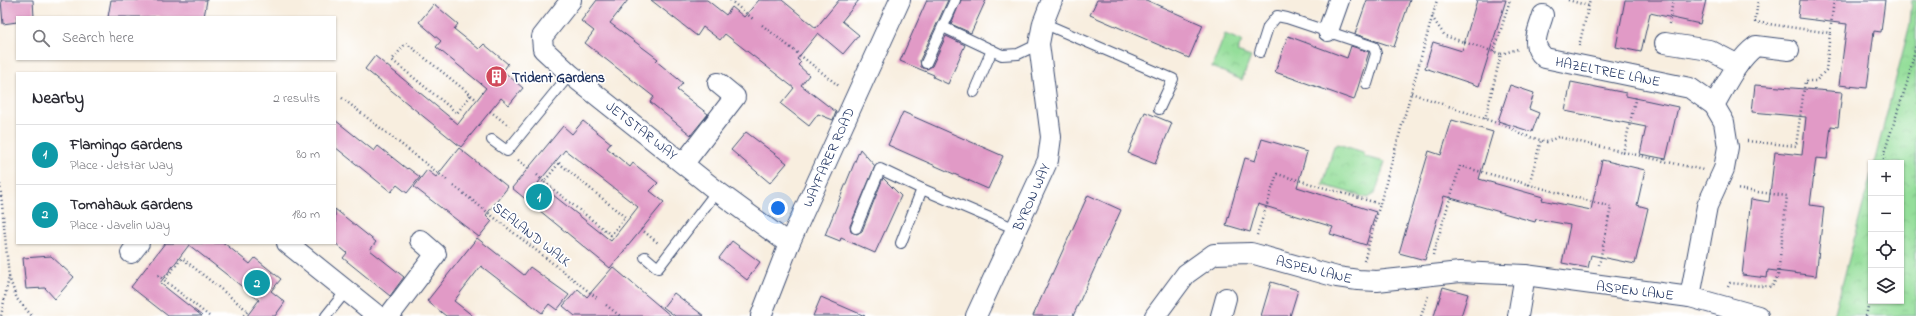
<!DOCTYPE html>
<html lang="en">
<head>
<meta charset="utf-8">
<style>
	:root { --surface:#fff; --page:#f7f7f7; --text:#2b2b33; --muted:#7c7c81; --line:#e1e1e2; --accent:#111827 }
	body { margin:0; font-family:"Indie Flower",sans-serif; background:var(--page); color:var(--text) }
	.controls { position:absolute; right:12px; bottom:12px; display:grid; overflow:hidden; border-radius:0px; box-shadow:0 1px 3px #0004 }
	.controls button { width:36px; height:36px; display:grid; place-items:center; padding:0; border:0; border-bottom:1px solid var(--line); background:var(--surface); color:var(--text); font:20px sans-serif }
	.you { position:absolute; left:778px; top:208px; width:14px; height:14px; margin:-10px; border:3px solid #fff; border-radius:50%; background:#1a73e8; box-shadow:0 0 0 6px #1a73e833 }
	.badge { display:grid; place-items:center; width:26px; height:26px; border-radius:50%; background:var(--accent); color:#fff; font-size:13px; font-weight:700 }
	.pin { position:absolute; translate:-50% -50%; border:2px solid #fff; box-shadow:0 1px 4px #0006 }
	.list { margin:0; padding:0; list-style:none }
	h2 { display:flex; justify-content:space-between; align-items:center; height:52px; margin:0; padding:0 16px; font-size:17px }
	h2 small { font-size:13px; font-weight:400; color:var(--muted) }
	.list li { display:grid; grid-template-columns:26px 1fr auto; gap:12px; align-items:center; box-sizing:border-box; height:60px; padding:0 16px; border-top:1px solid var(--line) }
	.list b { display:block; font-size:15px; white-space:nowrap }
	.list p { margin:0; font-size:13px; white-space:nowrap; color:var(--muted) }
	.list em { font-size:13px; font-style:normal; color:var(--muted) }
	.icon { flex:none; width:22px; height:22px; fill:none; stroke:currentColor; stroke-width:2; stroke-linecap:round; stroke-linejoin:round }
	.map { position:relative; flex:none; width:1916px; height:316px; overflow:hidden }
	.search { position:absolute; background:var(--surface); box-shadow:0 1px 3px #0004; left:16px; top:16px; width:320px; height:44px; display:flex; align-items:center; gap:10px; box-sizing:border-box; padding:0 14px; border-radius:0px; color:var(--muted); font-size:15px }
	.panel { position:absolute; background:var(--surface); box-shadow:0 1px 3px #0004; left:16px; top:72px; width:320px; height:172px; border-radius:0px }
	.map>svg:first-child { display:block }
	.park { fill:url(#park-crowns); stroke:#58867c }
	.building { fill:#e19ac6; fill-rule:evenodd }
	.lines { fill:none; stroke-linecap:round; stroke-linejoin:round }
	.service-casing { stroke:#3c4c71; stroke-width:12 }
	.minor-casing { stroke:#3c4c71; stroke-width:22 }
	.path { stroke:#3c4c71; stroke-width:2.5; stroke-dasharray:1 3; stroke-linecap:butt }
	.service { stroke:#fff; stroke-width:10 }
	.minor { stroke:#fff; stroke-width:20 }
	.labels { text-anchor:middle; stroke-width:3.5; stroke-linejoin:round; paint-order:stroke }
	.street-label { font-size:14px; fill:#1b2f5e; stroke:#fff }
	.poi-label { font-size:14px; font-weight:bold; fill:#1b2f5e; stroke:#fff; text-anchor:start }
</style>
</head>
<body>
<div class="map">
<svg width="1916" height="316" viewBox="0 0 1916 316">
	<defs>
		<pattern id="park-crowns" width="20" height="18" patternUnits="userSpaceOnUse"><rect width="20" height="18" fill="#94de9a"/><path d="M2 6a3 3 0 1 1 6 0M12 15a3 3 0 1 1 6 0" fill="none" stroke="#7fbf87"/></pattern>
	</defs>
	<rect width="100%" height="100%" fill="#fff"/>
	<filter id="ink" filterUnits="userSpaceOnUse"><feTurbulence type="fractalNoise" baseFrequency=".025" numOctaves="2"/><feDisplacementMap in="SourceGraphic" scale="8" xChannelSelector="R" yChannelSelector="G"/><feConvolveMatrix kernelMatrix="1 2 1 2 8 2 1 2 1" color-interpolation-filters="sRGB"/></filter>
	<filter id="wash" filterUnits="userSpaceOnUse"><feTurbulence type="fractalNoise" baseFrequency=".012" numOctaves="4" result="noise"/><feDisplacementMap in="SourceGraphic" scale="16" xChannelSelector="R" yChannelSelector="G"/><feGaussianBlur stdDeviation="0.9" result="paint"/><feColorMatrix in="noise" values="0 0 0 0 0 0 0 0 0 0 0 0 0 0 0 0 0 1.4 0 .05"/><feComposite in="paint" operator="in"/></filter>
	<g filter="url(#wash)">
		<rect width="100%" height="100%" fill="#f8eedf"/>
		<g class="park">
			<path d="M 1912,0 L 1916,0 L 1916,316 L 1834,316 L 1871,174 L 1871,301 L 1901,301 L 1901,163 L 1874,163 L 1910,24 Z"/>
			<path d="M 1225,34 L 1242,41 L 1237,52 L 1251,57 L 1242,80 L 1212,67 Z"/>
			<path d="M 1338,144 L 1363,152 L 1365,157 L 1385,162 L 1375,194 L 1368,198 L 1323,185 L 1334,146 Z"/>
		</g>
		<g id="blocks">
			<g class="building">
				<path d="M 1,0 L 33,0 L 34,17 L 17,17 L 17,22 L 3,24 Z"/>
				<path d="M 111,0 L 207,0 L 204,17 L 108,17 Z"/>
				<path d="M 597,0 L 628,0 L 610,23 L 658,59 L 656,61 L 683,83 L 677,90 L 708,114 L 691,135 L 650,102 L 654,97 L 585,43 L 594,31 L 581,21 Z"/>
				<path d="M 651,0 L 707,0 L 726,15 L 732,7 L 744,17 L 759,0 L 782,0 L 816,28 L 839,0 L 859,0 L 842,21 L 859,35 L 843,54 L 818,33 L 797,59 L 801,62 L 798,65 L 809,75 L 801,85 L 836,112 L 833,120 L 818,114 L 809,126 L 781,104 L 794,88 L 725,34 L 720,40 L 703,27 L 697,36 Z"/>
				<path d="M 927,0 L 948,0 L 920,60 L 921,67 L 927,69 L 932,66 L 946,36 L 965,45 L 948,84 L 933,77 L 934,75 L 900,61 Z"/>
				<path d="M 961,0 L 986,0 L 971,33 L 951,24 Z"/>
				<path d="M 1097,0 L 1146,0 L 1203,25 L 1189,58 L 1090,15 Z"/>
				<path d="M 1367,0 L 1410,0 L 1394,47 L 1355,34 Z"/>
				<path d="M 1477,0 L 1506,0 L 1479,86 L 1425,68 L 1433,42 L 1462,51 Z"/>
				<path d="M 1625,0 L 1706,0 L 1700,24 L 1650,13 L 1641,52 L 1616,47 Z"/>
				<path d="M 1800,0 L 1885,0 L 1881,32 L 1874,31 L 1867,88 L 1839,85 L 1847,24 L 1798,18 Z"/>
				<path d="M 434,4 L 458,24 L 454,29 L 479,49 L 484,44 L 508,64 L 503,71 L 523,88 L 509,105 L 501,98 L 461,147 L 365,69 L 375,56 L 458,124 L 486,88 L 436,47 L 441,41 L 419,22 Z"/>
				<path d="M 1288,36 L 1347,58 L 1351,46 L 1369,52 L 1354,100 L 1275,72 Z"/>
				<path d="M 1571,82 L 1626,93 L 1626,96 L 1678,107 L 1666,159 L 1640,154 L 1646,127 L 1565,111 Z"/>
				<path d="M 1510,85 L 1534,93 L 1529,109 L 1539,113 L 1532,132 L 1498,121 Z"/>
				<path d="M 1755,85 L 1842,92 L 1838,127 L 1831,126 L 1827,159 L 1816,158 L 1810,205 L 1824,207 L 1816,276 L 1768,270 L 1767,278 L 1742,275 L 1751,199 L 1769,202 L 1775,152 L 1802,155 L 1806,117 L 1752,112 Z"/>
				<path d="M 903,112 L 1003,156 L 988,189 L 888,145 Z"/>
				<path d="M 1145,112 L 1172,123 L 1155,164 L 1128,153 Z"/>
				<path d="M 335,120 L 374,151 L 378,146 L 407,169 L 408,168 L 420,177 L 407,193 L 397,185 L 391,192 L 335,147 Z"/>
				<path d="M 1452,120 L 1493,132 L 1479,179 L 1543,197 L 1542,200 L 1591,210 L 1602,160 L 1645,170 L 1637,205 L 1648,208 L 1635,264 L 1591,255 L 1588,268 L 1562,263 L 1570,225 L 1536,219 L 1535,222 L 1444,196 L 1425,260 L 1399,253 L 1429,151 L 1441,155 Z"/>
				<path d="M 583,121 L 611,143 L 607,148 L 630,167 L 633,163 L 658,183 L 650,191 L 664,202 L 610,268 L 512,188 L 563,126 L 572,134 ZM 565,150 L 638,207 L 611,241 L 538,183 Z"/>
				<path d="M 746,132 L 787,163 L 770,183 L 731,150 Z"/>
				<path d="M 1262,139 L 1307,152 L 1297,187 L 1376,212 L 1366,245 L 1330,234 L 1333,227 L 1258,204 L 1250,232 L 1226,225 L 1245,158 L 1255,161 Z"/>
				<path d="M 459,148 L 508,187 L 486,215 L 492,221 L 479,237 L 414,187 L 427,170 L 436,177 Z"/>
				<path d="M 860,149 L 875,166 L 850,226 L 851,232 L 857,234 L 862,231 L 883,178 L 901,196 L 875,253 L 841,238 L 840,241 L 825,235 Z"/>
				<path d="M 1088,195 L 1121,210 L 1073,316 L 1033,316 Z"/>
				<path d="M 335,209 L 376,242 L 370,250 L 404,277 L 390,296 L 343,258 L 347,253 L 335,243 Z"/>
				<path d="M 477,238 L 524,275 L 530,267 L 569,295 L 557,310 L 549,304 L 542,313 L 481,266 L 454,301 L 473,316 L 446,316 L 427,301 Z"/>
				<path d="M 732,241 L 760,262 L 747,280 L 719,258 Z"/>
				<path d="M 165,243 L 224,243 L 250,264 L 255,258 L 281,279 L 271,291 L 285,302 L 275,316 L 247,316 L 259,300 L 189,245 L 160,283 L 202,316 L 168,316 L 131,287 Z"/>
				<path d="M 51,256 L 74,277 L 55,299 L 45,288 L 26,289 L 23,258 Z"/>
				<path d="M 613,267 L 671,316 L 575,316 L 563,306 L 578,289 L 587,297 Z"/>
				<path d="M 1271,282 L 1298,290 L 1290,316 L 1261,316 Z"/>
				<path d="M 1443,287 L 1468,294 L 1461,316 L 1434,316 Z"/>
				<path d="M 674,293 L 704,316 L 675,316 L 663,307 Z"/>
				<path d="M 821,297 L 865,316 L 813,316 Z"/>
			</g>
		</g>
	</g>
	<g filter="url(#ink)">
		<use href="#blocks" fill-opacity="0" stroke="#3c4c71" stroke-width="1"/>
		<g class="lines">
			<defs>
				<g id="service">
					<path d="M 1043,23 L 1173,79 L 1159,109"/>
					<path d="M 943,27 L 1002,55 L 1018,54 L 1039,44"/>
					<path d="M 1260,52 L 1268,27 L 1277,16 L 1287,18 L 1374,47 L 1376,54 L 1367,84"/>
					<path d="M 926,63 L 955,0"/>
					<path d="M 974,92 L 992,50"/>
					<path d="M 492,140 L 507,151 L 570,74"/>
					<path d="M 856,228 L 880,169 L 922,189"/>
					<path d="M 901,243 L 922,189 L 1016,229"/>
					<path d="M 645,257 L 658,268 L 717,191"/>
					<path d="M 326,316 L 346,291"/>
				</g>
				<g id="minor">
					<path d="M 571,0 L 542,37 L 543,49 L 570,74 L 717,191 L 789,244"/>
					<path d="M 1543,15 C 1538,33 1529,44 1545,58 L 1690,88 L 1714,105 L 1724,122 L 1728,147 L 1724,169 L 1707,206 L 1690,297"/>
					<path d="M 1328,31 L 1339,0"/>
					<path d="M 1665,43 L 1709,50 L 1738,65"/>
					<path d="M 1714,105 C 1726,85 1737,60 1756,46 L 1789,50"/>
					<path d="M 684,163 L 735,97 L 718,83"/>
					<path d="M 287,243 L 378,316"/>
					<path d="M 131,253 L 139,243"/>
					<path d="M 389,316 L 436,254 L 420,240"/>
					<path d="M 761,316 L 789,244 L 900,0"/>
					<path d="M 976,316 L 1048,160 L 1051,137 L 1039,44 L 1043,23 L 1052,0"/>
					<path d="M 1155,316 L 1186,274 L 1214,254 L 1251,253 L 1337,277 L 1358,280 L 1377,281 L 1460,272 L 1525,275 L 1690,297 L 1758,316"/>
					<path d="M 1221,316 L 1226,298"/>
					<path d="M 1518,316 L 1525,275"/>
				</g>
			</defs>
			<use href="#service" class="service-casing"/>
			<use href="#minor" class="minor-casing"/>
			<g class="path">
				<path d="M 730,0 L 753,19"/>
				<path d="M 1568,0 L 1589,6"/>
				<path d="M 1432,17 L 1445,36 L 1501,54 L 1485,119"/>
				<path d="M 1755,22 L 1830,33 L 1834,0"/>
				<path d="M 1755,23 L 1758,0"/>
				<path d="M 1669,24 L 1673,0"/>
				<path d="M 762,25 L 839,86"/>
				<path d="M 406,43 L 471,95 L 457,113 L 392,60 Z"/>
				<path d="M 1579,46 L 1590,0"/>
				<path d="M 1494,52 L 1510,0"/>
				<path d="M 1501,54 L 1518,49"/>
				<path d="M 1411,93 L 1511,128 L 1520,134 L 1547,142 L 1558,137 L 1703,170"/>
				<path d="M 471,95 L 477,100"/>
				<path d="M 342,98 L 447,180"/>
				<path d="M 490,111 L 509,126"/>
				<path d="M 1747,141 L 1796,146 L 1805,81 L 1816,81 L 1826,70 L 1830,33"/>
				<path d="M 1623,153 L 1636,96"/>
				<path d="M 518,160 L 528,168"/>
				<path d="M 559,163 L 625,217 L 611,235 L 544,182 Z"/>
				<path d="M 1884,163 L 1884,153 L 1908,80 L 1916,45"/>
				<path d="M 537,175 L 544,182"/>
				<path d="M 0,184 L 9,277 L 1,316"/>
				<path d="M 1529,185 L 1541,140"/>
				<path d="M 454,186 L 597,298"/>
				<path d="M 641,229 L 658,243"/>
				<path d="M 1257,235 L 1277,174 L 1380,204"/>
				<path d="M 1433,255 L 1460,166 L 1611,207 L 1599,265"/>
				<path d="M 1364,261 L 1437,0"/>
				<path d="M 158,275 L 164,280"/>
				<path d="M 9,277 L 17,299 L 32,316"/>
				<path d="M 1728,287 L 1730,283 L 1772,287 L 1778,275 L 1787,196 L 1736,189"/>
				<path d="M 606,305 L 620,316"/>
				<path d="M 209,316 L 164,280 L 182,258 L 248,311 L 243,316"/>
				<path d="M 1421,316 L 1428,296"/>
				<path d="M 1866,316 L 1871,292"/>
			</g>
			<use href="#service" class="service"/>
			<use href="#minor" class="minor"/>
		</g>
	</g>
	<defs>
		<symbol id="building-disc" viewBox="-11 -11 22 22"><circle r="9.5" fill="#d1495b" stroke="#fff"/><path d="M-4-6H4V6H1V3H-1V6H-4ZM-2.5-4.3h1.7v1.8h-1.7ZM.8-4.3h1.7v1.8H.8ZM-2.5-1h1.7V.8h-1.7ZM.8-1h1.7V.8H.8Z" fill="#fff"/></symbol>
	</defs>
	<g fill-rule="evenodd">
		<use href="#building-disc" x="484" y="64" width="25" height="25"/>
	</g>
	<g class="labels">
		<g class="street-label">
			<text transform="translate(1608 71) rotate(11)" y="5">HAZELTREE LANE</text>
			<text transform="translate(642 130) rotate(38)" y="5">JETSTAR WAY</text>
			<text transform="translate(828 157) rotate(-66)" y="5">WAYFARER ROAD</text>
			<text transform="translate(1031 197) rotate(-66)" y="5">BYRON WAY</text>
			<text transform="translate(532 234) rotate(38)" y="5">SEALAND WALK</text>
			<text transform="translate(1314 269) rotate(14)" y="5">ASPEN LANE</text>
			<text transform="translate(1635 290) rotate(7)" y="5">ASPEN LANE</text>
		</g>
		<g class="poi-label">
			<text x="512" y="82">Trident Gardens</text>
		</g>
	</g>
</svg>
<div class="controls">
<button>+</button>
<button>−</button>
<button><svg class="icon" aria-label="locate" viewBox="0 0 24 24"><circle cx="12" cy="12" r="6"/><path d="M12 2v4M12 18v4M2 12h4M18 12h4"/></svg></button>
<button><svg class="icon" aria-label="layers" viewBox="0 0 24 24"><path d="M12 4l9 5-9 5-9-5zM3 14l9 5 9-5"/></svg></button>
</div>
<div class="you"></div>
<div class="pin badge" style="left:539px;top:197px;background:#0f9aa8">1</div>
<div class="pin badge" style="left:257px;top:283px;background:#0f9aa8">2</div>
<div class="search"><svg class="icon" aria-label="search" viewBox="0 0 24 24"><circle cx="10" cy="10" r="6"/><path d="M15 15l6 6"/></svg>Search here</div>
<section class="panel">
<h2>Nearby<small>2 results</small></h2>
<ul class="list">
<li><span class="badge" style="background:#0f9aa8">1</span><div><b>Flamingo Gardens</b><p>Place · Jetstar Way</p></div><em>80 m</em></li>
<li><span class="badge" style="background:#0f9aa8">2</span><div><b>Tomahawk Gardens</b><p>Place · Javelin Way</p></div><em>180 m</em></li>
</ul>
</section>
</div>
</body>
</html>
